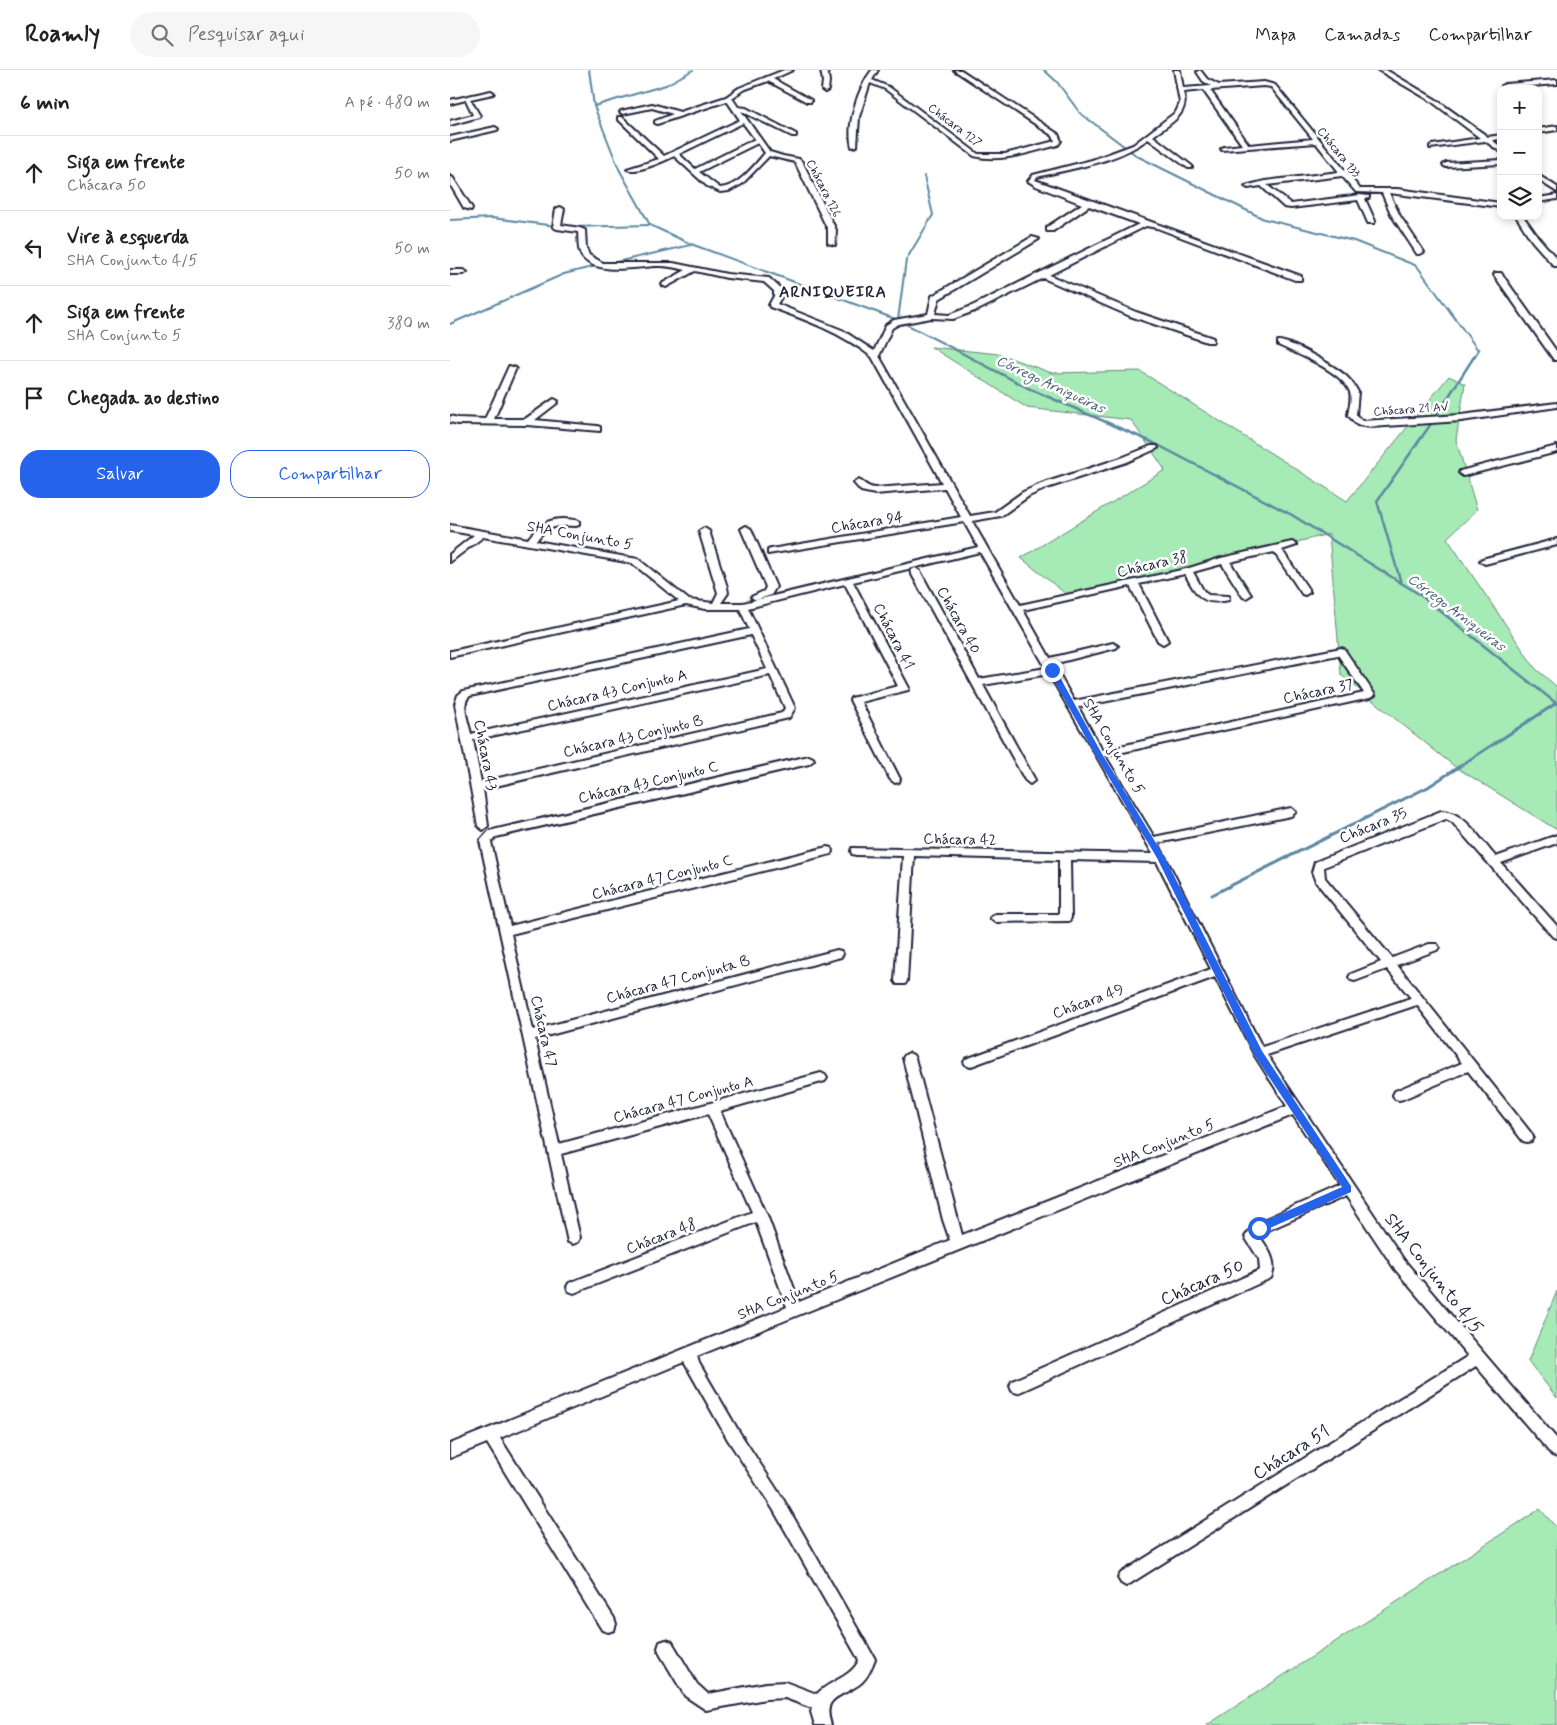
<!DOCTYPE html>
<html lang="pt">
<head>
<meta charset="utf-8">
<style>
	:root { --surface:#fff; --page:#f6f6f6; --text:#222; --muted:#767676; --line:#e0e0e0; --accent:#2563eb }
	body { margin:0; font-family:Mynerve,sans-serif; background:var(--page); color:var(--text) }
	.controls { position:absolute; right:15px; top:15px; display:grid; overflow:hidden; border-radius:10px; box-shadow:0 2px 8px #0003 }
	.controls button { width:45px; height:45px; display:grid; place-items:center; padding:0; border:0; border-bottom:1px solid var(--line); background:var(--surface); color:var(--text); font:25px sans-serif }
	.stop { position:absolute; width:15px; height:15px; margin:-11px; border:4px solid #2563eb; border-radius:50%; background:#fff }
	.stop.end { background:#2563eb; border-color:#fff; box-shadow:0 1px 5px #0008 }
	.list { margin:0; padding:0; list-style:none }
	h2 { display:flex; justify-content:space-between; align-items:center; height:65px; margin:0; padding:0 20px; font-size:21px }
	h2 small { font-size:16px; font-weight:400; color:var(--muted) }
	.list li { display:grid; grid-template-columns:32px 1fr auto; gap:15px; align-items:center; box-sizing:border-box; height:75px; padding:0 20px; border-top:1px solid var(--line) }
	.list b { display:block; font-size:19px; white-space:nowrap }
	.list p { margin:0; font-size:16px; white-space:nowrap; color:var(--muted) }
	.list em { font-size:16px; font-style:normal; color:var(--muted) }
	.actions { display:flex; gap:10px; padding:15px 20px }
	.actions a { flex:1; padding:11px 0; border:1px solid var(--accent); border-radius:20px; text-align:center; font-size:18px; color:var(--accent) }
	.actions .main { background:var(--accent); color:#fff }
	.icon { flex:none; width:28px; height:28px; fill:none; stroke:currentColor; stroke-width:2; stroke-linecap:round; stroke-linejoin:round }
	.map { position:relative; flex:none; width:1107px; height:1655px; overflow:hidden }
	header { display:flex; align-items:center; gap:30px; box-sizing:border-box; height:70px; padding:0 25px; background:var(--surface); border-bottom:1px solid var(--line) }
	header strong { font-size:24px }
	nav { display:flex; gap:28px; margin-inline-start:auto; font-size:18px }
	.search { width:350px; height:45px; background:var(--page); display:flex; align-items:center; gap:12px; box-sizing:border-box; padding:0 18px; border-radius:28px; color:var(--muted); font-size:19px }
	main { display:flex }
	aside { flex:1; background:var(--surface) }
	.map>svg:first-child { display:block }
	.green { fill:#a6eab5; stroke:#648678 }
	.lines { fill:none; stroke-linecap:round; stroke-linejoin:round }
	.stream-far2 { stroke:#5c87a0; stroke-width:2 }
	.stream-far1 { stroke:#5c87a0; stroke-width:2.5 }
	.stream { stroke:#5c87a0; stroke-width:3 }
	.minor-casing { stroke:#22223b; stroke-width:4 }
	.minor { fill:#fff; fill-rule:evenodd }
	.route { fill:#2563eb }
	.labels { text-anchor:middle; stroke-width:5; stroke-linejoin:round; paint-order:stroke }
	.far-street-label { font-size:12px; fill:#22223b; stroke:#fff }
	.far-water-label { font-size:14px; font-style:italic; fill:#445d76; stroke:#fff }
	.street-label { font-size:15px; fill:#22223b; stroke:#fff }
	.far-district-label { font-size:16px; font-weight:bold; letter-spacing:1px; fill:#22223b; stroke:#fff }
	.near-street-label { font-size:18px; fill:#22223b; stroke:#fff }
</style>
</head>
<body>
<header>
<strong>Roamly</strong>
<div class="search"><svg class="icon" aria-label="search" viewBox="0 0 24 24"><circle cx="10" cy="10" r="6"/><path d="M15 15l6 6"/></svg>Pesquisar aqui</div>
<nav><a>Mapa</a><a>Camadas</a><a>Compartilhar</a></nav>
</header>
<main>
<aside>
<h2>6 min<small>A pé · 480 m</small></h2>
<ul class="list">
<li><svg class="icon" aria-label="ahead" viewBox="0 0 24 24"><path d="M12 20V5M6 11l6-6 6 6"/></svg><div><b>Siga em frente</b><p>Chácara 50</p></div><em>50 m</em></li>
<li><svg class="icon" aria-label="left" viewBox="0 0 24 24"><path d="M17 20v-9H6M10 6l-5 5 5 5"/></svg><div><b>Vire à esquerda</b><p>SHA Conjunto 4/5</p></div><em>50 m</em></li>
<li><svg class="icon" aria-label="ahead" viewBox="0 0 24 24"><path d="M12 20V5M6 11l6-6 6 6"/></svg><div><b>Siga em frente</b><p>SHA Conjunto 5</p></div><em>380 m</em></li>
<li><svg class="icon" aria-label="arrive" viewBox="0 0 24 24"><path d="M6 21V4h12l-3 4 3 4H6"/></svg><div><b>Chegada ao destino</b></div></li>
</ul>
<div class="actions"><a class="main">Salvar</a><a>Compartilhar</a></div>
</aside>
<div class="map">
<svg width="1107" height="1655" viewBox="0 0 1107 1655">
	<rect width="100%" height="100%" fill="#fff"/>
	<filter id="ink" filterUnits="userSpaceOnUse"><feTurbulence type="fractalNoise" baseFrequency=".02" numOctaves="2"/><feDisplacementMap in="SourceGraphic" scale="10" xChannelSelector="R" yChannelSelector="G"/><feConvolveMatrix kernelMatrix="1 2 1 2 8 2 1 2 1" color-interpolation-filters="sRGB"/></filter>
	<g filter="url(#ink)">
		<g class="green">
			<path d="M 481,277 L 549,284 L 602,303 L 690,301 L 897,431 L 999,306 L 1015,314 L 1006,370 L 1027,440 L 997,468 L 1085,598 L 1107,617 L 1107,760 L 1004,696 L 891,605 L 879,464 L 622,529 L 571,488 L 715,400 L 681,350 L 577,338 Z"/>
			<path d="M 1107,1221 L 1107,1328 L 1078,1291 Z"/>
			<path d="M 1090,1439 L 1107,1458 L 1107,1655 L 757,1655 Z"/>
		</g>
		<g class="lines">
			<g class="stream-far2">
				<path d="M 139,0 L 144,36 L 169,99 L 200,155 L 241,174 L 448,250 L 506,280"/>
				<path d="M 594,0 L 607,12 L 630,43 L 687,86 L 814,149 L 904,171 L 967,196 L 1028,280"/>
				<path d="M 144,36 L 216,15 L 243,0"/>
				<path d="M 0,150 L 42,148 L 106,156"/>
				<path d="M 120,157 L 200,155"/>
				<path d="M 157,194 L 241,175"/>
				<path d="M 448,250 L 456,190 L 483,145 L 474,106"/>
				<path d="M 0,254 L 114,204 L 150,195"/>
			</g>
			<g class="stream-far1">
				<path d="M 504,279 L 578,318 L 704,373 L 842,445 L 969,524 L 1107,634"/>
				<path d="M 951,513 L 927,431 L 983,351 L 1029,279"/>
				<path d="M 1103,635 L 1106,633"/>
			</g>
			<path class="stream" d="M 762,825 L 978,717 L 1105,634"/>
			<defs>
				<g id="minor">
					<path d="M 334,0 L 343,0 L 323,9 L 361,30 L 361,32 L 357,32 L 318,11 L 293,20 L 282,28 L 288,37 L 296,38 L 346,64 L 346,66 L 342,66 L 291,41 L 320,82 L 333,86 L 349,89 L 353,93 L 386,160 L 385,175 L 378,173 L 378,160 L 345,92 L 319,86 L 292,114 L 279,121 L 270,122 L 257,116 L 224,86 C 215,91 185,104 177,99 L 209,89 L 168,49 L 168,47 L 172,47 L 214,86 L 290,50 L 277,31 L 207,54 L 205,53 L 205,51 L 223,44 L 202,38 L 173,44 L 170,42 L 171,41 L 202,34 L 230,42 L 276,27 L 289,18 ZM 293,53 L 305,69 L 245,99 L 229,84 ZM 308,73 L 315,83 C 304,96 288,117 270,118 L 249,102 Z"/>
					<path d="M 371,0 L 377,0 L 379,11 L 378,20 L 375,22 L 372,20 L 373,11 Z"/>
					<path d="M 422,0 L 428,0 L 422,10 L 439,17 L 528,84 L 555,84 L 605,71 L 603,66 L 504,0 L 511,0 L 608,64 L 611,71 L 608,75 C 580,82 552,93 524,86 L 435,19 L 420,13 L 409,47 L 407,76 L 402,77 C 396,56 408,18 422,0 Z"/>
					<path d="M 724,0 L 730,0 L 733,18 L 761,16 L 753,11 L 747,2 L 750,0 L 757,9 L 769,15 L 814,12 L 825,15 L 910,119 L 947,119 L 1051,133 L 1051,137 L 939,123 L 950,146 L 974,182 L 970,184 L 967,184 L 942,146 L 932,123 L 906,122 L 892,106 L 817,115 L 841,134 L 910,125 L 919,126 L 919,128 L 915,129 L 925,151 L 924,153 L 918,153 L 908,130 L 841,138 L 834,137 L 811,116 L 798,118 L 795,116 L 815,111 L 889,102 L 866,73 L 772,80 L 771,79 L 774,77 L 792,75 L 753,20 L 734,22 C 739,46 720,53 703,66 L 742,96 L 742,98 L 738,98 L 698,69 C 668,92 624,98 587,107 L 585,110 L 851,206 L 851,210 L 845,210 L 707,158 L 696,156 L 599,205 L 686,242 L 763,268 L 763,272 L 757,272 L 680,246 L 593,208 L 530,239 L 503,249 L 481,248 L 449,254 L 442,258 L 429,286 L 520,446 L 545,442 L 573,422 L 591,414 L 671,388 L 701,376 L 707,376 L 708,378 L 677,392 L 597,418 L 579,426 L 551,446 L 522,451 L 570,535 L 736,499 L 771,488 L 842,472 L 847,475 L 832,480 L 860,522 L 855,525 L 852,524 L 824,482 L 780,492 L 801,525 L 796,528 L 793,527 L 772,494 L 743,502 L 753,520 L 758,525 L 779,526 L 779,530 C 752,536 747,526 735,504 L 689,514 L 718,571 L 713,574 L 708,571 L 680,516 L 573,540 L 600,588 L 663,573 L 668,576 L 666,578 L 603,594 L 624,631 L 891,578 L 894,579 L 925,625 L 920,628 L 655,686 L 704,767 L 841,738 L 846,742 L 841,746 L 708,773 L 812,977 L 961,928 L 937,899 L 905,911 L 901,910 L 899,907 L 901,904 L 931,892 L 866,812 L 862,802 L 865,792 L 991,741 C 1015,741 1031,771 1046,787 L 1107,765 L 1107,773 L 1051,793 L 1107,856 L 1107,868 L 1103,867 L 1002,752 L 996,749 L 874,797 L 875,808 L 942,888 L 979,874 L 987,874 L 989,877 L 987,880 L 947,895 L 1081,1063 L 1083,1067 L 1081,1071 L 1077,1072 L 1073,1071 L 1018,1001 L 953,1029 L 949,1030 L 945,1029 L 943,1025 L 945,1021 L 1012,993 L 967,935 L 817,985 L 954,1190 L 1107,1369 L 1107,1387 L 1102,1385 L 1026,1296 L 681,1513 L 676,1516 L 671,1513 L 668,1508 L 671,1503 L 1018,1286 L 944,1198 L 896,1126 L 814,1162 L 810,1167 C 819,1180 828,1193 821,1208 L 572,1321 L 567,1323 L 562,1321 L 560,1316 L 562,1311 L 810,1200 L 809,1189 L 795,1167 L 804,1154 L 890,1116 L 843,1045 L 247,1286 L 249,1293 L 288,1360 L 333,1429 L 425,1589 C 421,1598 419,1606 411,1613 C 392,1628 371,1625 381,1655 L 365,1655 L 361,1642 L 362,1638 L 335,1628 L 316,1629 L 256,1640 L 235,1626 L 210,1584 L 208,1578 L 210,1572 L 216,1570 L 222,1572 L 247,1614 L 258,1624 L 316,1613 L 335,1612 L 367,1624 C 379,1611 402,1607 409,1590 L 323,1439 L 278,1370 L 234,1292 L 50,1368 L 164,1548 L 166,1554 L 164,1560 L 158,1562 L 152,1560 L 37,1373 L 0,1388 L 0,1374 L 337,1237 L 306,1152 L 129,1221 L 124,1223 L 119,1221 L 117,1217 L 119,1213 L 302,1142 L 258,1044 L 111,1084 L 130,1168 L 128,1172 L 123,1174 L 118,1172 L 30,771 L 39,761 L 43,760 L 359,686 L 363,688 L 364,690 L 359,694 L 46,767 L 41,772 L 60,856 L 377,777 L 381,778 L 382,781 L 381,784 L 61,864 L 83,960 L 387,880 L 391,881 L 393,884 L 391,887 L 387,888 L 85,969 L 109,1074 L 371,1003 L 375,1005 L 377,1008 L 375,1011 L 270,1041 L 317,1145 L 349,1232 L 500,1170 L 493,1150 L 453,988 L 455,985 L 459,983 L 463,985 L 465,988 L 512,1165 L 837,1036 L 805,986 L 765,907 L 524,995 L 520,997 L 516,995 L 514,992 L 516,989 L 761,899 L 707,792 L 620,790 L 621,848 L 619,851 L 546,852 L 540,848 L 546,844 L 609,844 L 609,790 L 464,786 L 457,911 L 455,914 L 447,914 L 445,911 L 453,786 L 406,785 L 402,784 L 401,781 L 402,778 L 703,784 L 599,604 L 533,615 L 585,710 L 580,714 L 575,710 L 460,501 L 465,498 L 470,501 L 529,609 L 596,598 L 530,482 L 403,512 L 459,618 L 458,620 L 411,632 L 450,709 L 449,712 L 445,713 L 440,709 L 400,630 L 401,628 L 448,616 L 395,514 L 298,538 L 345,638 L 339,648 L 33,719 L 38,756 L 33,760 L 28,756 L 5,634 L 8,625 L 13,621 L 299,559 L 290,539 L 255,539 L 236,535 L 0,587 L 0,581 L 2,581 L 229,531 L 182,493 L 33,467 L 0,492 L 0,484 L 24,465 L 0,461 L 0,455 L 78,469 C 92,450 106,446 129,451 L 129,455 L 126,456 C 108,455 97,455 86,471 L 188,489 L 239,530 L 263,533 L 268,523 L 249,461 L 254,458 L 259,461 L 277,517 L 278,523 L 271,533 L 293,533 L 528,477 L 514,452 L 318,484 L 318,480 L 321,479 L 511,447 L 495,418 L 425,424 L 411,421 L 404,413 L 408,410 C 415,412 415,417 425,418 L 492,413 L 422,287 C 392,263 357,250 320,237 L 319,235 L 324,226 L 324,221 L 314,212 L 277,208 L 245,201 L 216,217 L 212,215 L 213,213 L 236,200 C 227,198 218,196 209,196 C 188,196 149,206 133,188 C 127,180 129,171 128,162 L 107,159 L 103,157 L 106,139 L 110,137 L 114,139 L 111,155 L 130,158 L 135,160 L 136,178 L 139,185 L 153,193 L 223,193 L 277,204 L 319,208 L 332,220 L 332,226 L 327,234 L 392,260 L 424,281 L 436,255 L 444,250 L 478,244 L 482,226 L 582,167 L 589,169 L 489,229 L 485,244 L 499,245 L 524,235 L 689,154 L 639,136 L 603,161 L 597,161 L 597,157 L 632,134 L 586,116 L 578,111 L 583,105 L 642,90 L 683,75 L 726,42 L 730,33 ZM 814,16 L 821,17 L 863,69 L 799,75 L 760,20 ZM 301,565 L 317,599 L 21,664 C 19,653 10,633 20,626 ZM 888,585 L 914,623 L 652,680 L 628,637 ZM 320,605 L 335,638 L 332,643 L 31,712 L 23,670 Z"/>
					<path d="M 928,0 L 936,0 L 985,29 L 1038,67 L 1051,65 L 1051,69 L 1042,70 L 1051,77 L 1051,82 L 1035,71 L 980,78 L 980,76 L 982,75 L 1030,68 L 981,31 Z"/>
					<path d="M 1107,10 L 1107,14 L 1055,18 L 1052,16 L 1055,14 Z"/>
					<path d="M 41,21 L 44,23 L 43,24 L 20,29 L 30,46 L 29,47 L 0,55 L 0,51 L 23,45 L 16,30 L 0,34 L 0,30 Z"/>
					<path d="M 1107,56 L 1107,60 L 1088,63 L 1088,59 Z"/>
					<path d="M 45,57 L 48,59 L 47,60 L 0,71 L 0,67 Z"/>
					<path d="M 1051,90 L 1051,94 L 996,97 L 993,95 L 996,93 Z"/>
					<path d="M 1088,105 L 1107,117 L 1107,122 L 1088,110 Z"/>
					<path d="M 0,106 L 3,108 L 22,138 L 21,140 L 14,138 L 0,114 Z"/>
					<path d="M 1107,125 L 1107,129 L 1088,132 L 1088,128 Z"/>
					<path d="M 1066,146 L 1073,146 L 1088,167 L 1107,189 L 1107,196 L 1104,196 L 1082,171 Z"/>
					<path d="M 0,200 L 13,200 L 17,202 L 13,204 L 0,204 Z"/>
					<path d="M 1045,203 L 1051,203 L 1107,282 L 1107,290 L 1104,290 L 1044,205 Z"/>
					<path d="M 828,271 C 840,270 886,297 896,306 C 901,311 905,316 908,322 L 906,345 L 912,351 L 1011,345 L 1107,333 L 1107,337 L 1011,351 L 921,357 L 907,355 L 898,345 C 899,338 902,329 900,322 C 892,301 847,284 828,275 Z"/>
					<path d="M 59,296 L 66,298 L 44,349 L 75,349 L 104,329 L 108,331 L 107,333 L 85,350 L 147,356 L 150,357 L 150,361 L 77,355 L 8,354 L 0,352 L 0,346 L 8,348 L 35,349 Z"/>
					<path d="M 1107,376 L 1107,382 L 1013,406 L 1009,403 L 1010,401 Z"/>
					<path d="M 296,456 L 301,459 L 326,517 L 321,525 L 306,530 L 301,527 L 314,521 L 316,517 L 291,459 Z"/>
					<path d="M 1107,469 L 1107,475 L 1035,494 L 1030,491 L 1032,489 Z"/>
				</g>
			</defs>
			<use href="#minor" class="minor-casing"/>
			<use href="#minor" class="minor"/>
		</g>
	</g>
	<path class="route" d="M 602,597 L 606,600 L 652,684 L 715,788 L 812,981 L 901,1116 L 901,1122 L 813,1161 L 806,1161 L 806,1155 L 892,1117 L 805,986 L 707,788 L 645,684 L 598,600 Z"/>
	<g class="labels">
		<g class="far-street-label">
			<text transform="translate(505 55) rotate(37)" y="4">Chácara 127</text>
			<text transform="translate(889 82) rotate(51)" y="4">Chácara 133</text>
			<text transform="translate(374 118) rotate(63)" y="4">Chácara 126</text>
			<text transform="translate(961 339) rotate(-4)" y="4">Chácara 21 AV</text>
		</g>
		<g class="far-water-label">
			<text transform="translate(601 314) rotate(25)" y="5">Córrego Arniqueiras</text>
			<text transform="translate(1007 542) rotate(37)" y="5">Córrego Arniqueiras</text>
		</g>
		<g class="street-label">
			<text transform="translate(417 452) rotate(-9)" y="5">Chácara 94</text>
			<text transform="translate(130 465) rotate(10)" y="5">SHA Conjunto 5</text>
			<text transform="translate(702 494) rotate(-13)" y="5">Chácara 38</text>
			<text transform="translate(509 550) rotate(61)" y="5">Chácara 40</text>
			<text transform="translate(444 566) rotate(63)" y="5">Chácara 41</text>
			<text transform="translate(167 620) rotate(-13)" y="5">Chácara 43 Conjunto A</text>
			<text transform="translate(868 621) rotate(-12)" y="5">Chácara 37</text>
			<text transform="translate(183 666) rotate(-13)" y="5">Chácara 43 Conjunto B</text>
			<text transform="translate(664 676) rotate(60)" y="5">SHA Conjunto 5</text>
			<text transform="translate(36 685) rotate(79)" y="5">Chácara 43</text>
			<text transform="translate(198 712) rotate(-13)" y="5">Chácara 43 Conjunto C</text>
			<text transform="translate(923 755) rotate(-22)" y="5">Chácara 35</text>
			<text transform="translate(510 769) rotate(1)" y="5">Chácara 42</text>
			<text transform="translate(212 807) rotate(-14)" y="5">Chácara 47 Conjunto C</text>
			<text transform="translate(228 909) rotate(-15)" y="5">Chácara 47 Conjunta B</text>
			<text transform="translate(638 931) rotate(-20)" y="5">Chácara 49</text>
			<text transform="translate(94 961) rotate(77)" y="5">Chácara 47</text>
			<text transform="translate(233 1029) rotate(-15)" y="5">Chácara 47 Conjunto A</text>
			<text transform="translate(714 1073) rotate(-22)" y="5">SHA Conjunto 5</text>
			<text transform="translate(211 1166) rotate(-21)" y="5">Chácara 48</text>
			<text transform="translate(338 1225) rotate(-22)" y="5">SHA Conjunto 5</text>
		</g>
		<g class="far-district-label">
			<text x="383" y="227">ARNIQUEIRA</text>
		</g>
		<g class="near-street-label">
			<text transform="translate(984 1203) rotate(52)" y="6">SHA Conjunto 4/5</text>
			<text transform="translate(752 1212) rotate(-24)" y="6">Chácara 50</text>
			<text transform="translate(841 1382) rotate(-32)" y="6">Chácara 51</text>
		</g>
	</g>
</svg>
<div class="controls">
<button>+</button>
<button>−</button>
<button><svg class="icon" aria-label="layers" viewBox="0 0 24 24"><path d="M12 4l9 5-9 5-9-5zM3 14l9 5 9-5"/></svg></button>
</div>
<div class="stop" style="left:809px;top:1158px"></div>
<div class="stop end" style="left:602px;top:600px"></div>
</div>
</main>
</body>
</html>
